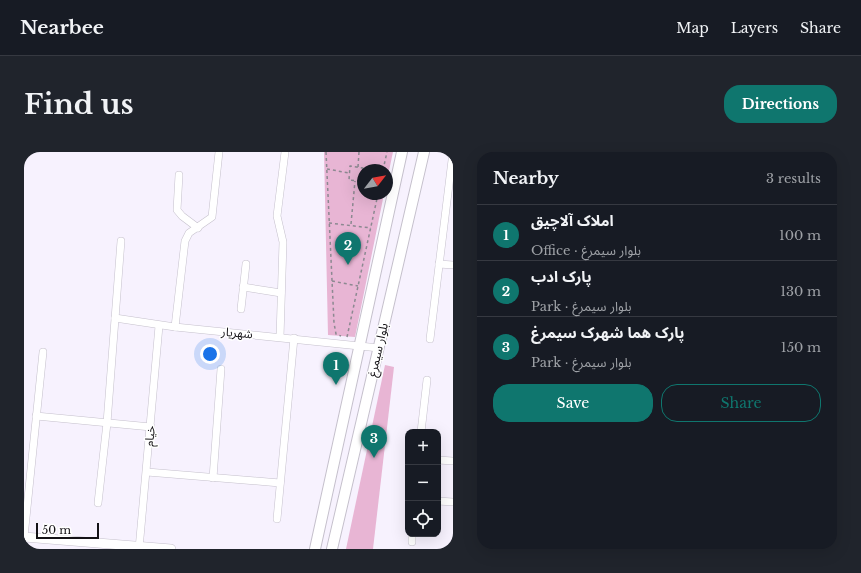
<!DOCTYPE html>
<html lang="en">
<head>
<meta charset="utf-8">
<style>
	:root { --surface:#171b24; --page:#20242c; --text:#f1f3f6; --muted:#9ea1a6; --line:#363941; --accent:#0f766e }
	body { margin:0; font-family:"Libre Baskerville","Noto Sans Arabic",serif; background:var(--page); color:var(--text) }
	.controls { position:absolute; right:12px; bottom:12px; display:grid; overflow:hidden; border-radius:8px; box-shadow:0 4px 16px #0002 }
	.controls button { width:36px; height:36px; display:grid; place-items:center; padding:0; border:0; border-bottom:1px solid var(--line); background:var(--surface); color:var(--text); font:20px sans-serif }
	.compass { position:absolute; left:333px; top:12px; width:36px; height:36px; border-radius:50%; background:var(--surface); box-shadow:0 4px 16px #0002; rotate:59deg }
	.scale { position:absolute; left:12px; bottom:10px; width:63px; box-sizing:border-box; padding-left:4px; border:2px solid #141216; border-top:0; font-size:11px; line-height:14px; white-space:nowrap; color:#141216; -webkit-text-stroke:3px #fff; paint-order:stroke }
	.you { position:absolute; left:186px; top:202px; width:14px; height:14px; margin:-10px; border:3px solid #fff; border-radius:50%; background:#1a73e8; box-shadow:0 0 0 6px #1a73e833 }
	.badge { display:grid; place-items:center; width:26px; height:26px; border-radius:50%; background:var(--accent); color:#fff; font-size:13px; font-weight:700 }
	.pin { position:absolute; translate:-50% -33px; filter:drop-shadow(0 1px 2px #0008) }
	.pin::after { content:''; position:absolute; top:21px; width:14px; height:12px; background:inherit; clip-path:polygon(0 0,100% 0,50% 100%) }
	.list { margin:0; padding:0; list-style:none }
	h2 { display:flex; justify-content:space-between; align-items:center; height:52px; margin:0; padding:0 16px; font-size:17px }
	h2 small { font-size:13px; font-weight:400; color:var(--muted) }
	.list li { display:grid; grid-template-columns:26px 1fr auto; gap:12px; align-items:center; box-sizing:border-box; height:56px; padding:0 16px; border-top:1px solid var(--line) }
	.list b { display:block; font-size:15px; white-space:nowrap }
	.list p { margin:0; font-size:13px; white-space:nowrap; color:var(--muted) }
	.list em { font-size:13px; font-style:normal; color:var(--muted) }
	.actions { display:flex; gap:8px; padding:12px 16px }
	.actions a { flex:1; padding:9px 0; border:1px solid var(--accent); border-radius:16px; text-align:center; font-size:14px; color:var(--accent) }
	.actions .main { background:var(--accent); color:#fff }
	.icon { flex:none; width:22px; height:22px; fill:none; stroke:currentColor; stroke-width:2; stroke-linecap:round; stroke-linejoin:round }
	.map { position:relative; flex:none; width:429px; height:397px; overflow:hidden; border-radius:16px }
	header { display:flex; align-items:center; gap:24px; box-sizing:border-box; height:56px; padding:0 20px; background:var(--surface); border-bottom:1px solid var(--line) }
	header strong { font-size:19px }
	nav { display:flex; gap:22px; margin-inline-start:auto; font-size:14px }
	.intro { display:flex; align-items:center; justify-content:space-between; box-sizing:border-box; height:96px; padding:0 24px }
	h1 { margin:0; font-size:28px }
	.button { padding:10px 18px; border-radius:16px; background:var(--accent); color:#fff; font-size:14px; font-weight:700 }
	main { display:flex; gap:24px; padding:0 24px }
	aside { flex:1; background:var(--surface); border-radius:16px; box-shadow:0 4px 16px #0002 }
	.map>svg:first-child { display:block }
	.green { fill:#e8b5d4 }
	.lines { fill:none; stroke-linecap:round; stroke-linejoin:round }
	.minor-casing { stroke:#c5c0cc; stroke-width:8 }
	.tertiary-casing { stroke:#c5c0cc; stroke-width:10 }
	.secondary-casing { stroke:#c5c0cc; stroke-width:12 }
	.path { stroke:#8c8991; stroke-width:1.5; stroke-dasharray:3 3; stroke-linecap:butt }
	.minor { stroke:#fff; stroke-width:7 }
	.tertiary { stroke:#fff; stroke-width:9 }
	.secondary { stroke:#fff; stroke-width:10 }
	.labels { text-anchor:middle; stroke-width:3; stroke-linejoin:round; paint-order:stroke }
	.street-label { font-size:12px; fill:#141216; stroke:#fff }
</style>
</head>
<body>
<header>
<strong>Nearbee</strong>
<nav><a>Map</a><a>Layers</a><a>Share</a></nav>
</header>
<div class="intro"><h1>Find us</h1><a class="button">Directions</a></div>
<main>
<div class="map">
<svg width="429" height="397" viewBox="0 0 429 397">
	<rect width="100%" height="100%" fill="#f7f2fe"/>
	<g class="green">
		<path d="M 300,0 L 369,0 L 363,28 L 363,18 L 339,18 L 339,42 L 360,42 L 331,185 L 304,183 Z"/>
		<path d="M 361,213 L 370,215 L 349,397 L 322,397 Z"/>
	</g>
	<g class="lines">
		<defs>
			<g id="minor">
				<path d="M 155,23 L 153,58 L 158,64 L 174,76"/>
				<path d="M 415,112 L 429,113"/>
				<path d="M 219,135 L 257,141"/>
				<path d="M 217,157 L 222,112"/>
				<path d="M 91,166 L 151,175 L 355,196"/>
				<path d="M 151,175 L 161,89 L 165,81 L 188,65 L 195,0"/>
				<path d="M 256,185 L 259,90 L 253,64 L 261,0"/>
				<path d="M 406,187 L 429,0"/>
				<path d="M 12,264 L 127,275"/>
				<path d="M 397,280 L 403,228"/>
				<path d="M 414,308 L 429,309"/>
				<path d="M 123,320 L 256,331"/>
				<path d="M 189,326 L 197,217"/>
				<path d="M 414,349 L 429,350"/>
				<path d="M 74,351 L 83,271 L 97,89"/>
				<path d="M 253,367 L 270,186"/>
				<path d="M 0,385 L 19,200"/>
				<path d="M 388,390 L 388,382"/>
				<path d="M 115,397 L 135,174"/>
			</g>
			<path id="tertiary" d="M 0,385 L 147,397"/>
			<g id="secondary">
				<path d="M 291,397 L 378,0"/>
				<path d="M 308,397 L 400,0"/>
			</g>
		</defs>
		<use href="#minor" class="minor-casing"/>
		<use href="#tertiary" class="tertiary-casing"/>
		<use href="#secondary" class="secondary-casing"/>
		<g class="path">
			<path d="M 302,0 L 310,171 L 312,182 L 317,184"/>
			<path d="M 334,15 L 335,0"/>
			<path d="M 303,17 L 325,21"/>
			<path d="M 359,18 L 363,0"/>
			<path d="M 339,19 L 338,29 L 325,28 L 326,14 L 339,16 L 339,18"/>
			<path d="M 305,71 L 347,76"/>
			<path d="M 327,72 L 331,29"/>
			<path d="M 308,129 L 334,134"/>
			<path d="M 323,185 L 354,42"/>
		</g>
		<use href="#minor" class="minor"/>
		<use href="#tertiary" class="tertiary"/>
		<use href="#secondary" class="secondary"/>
	</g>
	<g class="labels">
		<g class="street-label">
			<text transform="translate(213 181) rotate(5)" y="4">شهریار</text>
			<text transform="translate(354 198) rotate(-77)" y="4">بلوار سیمرغ</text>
			<text transform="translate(126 284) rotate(-85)" y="4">خیام</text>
		</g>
	</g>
</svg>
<div class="controls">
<button>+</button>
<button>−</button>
<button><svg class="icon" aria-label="locate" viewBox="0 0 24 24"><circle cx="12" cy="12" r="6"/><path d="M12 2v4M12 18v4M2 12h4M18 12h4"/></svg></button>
</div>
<svg class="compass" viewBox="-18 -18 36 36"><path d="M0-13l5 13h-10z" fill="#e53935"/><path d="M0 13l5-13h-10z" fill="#9ea1a6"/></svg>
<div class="scale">50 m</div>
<div class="you"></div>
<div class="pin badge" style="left:312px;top:233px">1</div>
<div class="pin badge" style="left:324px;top:113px">2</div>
<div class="pin badge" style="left:350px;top:306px">3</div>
</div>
<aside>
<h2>Nearby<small>3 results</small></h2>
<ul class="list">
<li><span class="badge">1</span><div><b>املاک آلاچیق</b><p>Office · بلوار سیمرغ</p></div><em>100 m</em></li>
<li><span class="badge">2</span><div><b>پارک ادب</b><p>Park · بلوار سیمرغ</p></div><em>130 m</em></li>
<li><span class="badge">3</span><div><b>پارک هما شهرک سیمرغ</b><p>Park · بلوار سیمرغ</p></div><em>150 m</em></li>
</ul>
<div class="actions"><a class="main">Save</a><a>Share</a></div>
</aside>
</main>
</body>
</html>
